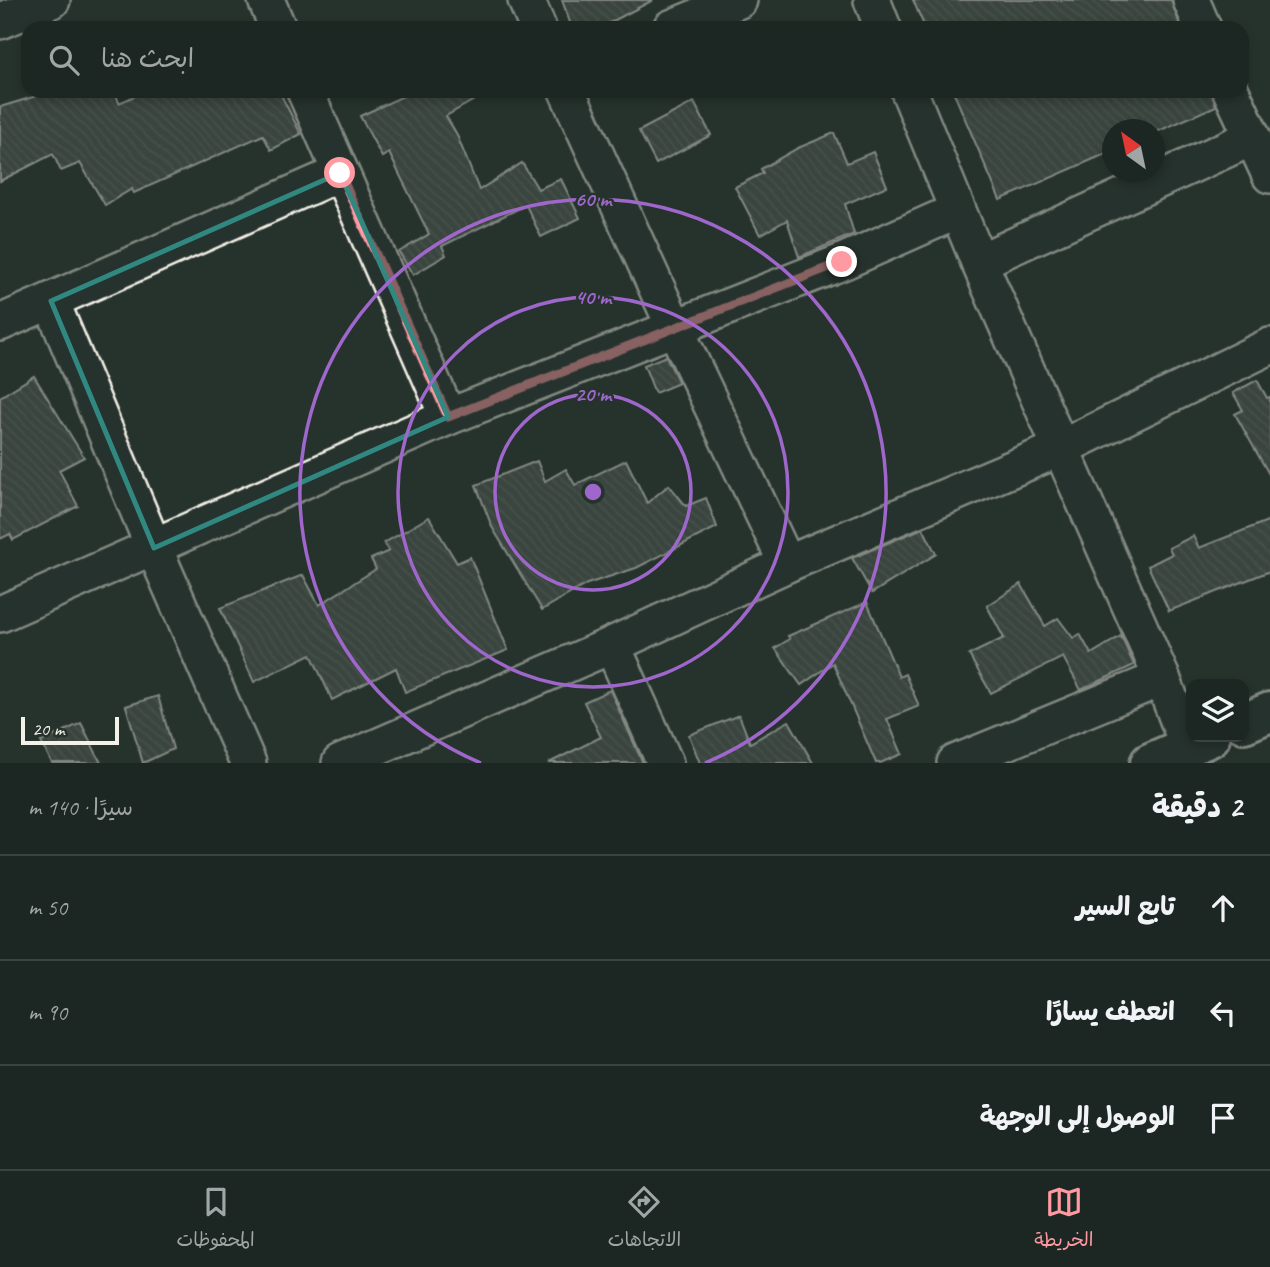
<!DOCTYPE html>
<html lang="ar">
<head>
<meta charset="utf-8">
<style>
	:root { --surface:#1c2622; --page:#252e2a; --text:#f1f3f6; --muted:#a0a5a5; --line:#3a4340; --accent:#ff9aa2 }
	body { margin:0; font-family:Caveat,"Playpen Sans Arabic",sans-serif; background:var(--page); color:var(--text); direction:rtl }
	.controls { position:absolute; right:21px; bottom:21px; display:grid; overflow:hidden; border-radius:14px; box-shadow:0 4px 10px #0003 }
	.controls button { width:63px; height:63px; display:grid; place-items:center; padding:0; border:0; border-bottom:2px solid var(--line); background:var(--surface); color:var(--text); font:35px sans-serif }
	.compass { position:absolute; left:1102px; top:119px; width:63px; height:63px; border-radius:50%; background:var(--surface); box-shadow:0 4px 10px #0003; rotate:327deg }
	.scale { position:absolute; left:21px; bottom:18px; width:98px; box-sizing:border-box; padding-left:7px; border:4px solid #f4f1e8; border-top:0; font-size:19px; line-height:24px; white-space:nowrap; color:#f4f1e8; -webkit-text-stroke:5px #26332d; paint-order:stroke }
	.stop { position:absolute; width:21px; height:21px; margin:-16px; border:5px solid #ff9aa2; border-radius:50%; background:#fff }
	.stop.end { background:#ff9aa2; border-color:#fff; box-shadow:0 2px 7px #0008 }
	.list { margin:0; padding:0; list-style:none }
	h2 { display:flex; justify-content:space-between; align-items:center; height:91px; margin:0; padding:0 28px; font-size:30px }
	h2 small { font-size:23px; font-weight:400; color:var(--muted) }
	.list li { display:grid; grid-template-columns:46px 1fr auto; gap:21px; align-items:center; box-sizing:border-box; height:105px; padding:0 28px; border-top:2px solid var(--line) }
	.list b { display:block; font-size:26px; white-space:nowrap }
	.list em { font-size:23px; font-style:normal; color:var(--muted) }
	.icon { flex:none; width:38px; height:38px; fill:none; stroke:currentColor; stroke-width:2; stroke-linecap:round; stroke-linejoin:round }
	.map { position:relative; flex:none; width:1270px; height:763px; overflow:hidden; direction:ltr }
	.search { position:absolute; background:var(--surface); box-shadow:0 4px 10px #0003; left:21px; right:21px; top:21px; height:77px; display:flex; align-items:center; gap:18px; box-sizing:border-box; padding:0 24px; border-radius:21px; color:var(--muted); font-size:26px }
	.sheet { height:406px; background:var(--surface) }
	nav { display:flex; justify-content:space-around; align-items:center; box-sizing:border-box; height:98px; border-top:2px solid var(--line); background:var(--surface); font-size:19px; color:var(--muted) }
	nav a { display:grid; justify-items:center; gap:4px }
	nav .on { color:var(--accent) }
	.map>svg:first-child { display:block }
	.building { fill:url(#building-back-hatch); stroke:#f4f1e8; stroke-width:2 }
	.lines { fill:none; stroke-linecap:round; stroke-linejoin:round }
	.street-casing { stroke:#f4f1e8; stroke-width:40 }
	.secondary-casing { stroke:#f4f1e8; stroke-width:44 }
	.street { stroke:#26332d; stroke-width:35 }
	.secondary { stroke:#26332d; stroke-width:38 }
	.route { stroke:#ff9aa2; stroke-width:9 }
	.marked { fill:none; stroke:#318880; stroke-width:5; stroke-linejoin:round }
	.ring { fill:none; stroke:#9f67cb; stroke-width:3.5 }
	.centre { fill:#9f67cb; stroke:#26332d; stroke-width:3.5 }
	.ring-label { font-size:21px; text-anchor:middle; font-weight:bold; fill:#9f67cb; stroke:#26332d; stroke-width:5; stroke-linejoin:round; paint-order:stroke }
</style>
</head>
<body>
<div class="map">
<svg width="1270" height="763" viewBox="0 0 1270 763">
	<defs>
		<pattern id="building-back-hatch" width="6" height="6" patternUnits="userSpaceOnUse" patternTransform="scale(1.75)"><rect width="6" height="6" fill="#525c55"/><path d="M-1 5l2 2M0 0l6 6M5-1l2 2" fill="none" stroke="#6c746d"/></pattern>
	</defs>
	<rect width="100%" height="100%" fill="#26332d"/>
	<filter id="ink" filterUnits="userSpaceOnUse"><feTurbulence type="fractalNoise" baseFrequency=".0143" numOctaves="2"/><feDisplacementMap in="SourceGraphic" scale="14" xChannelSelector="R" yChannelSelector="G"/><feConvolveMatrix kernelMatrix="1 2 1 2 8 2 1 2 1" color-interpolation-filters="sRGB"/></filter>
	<g filter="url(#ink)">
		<g class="building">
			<path d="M 562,0 L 653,0 L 600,28 L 572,28 Z"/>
			<path d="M 913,0 L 1171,0 L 1181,28 L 925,28 Z"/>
			<path d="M 53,91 L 115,91 L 119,103 L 146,91 L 279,91 L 301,134 L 271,150 L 263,135 L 134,193 L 132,189 L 105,205 L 80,163 L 61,171 L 53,154 L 0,181 L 0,107 Z"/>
			<path d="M 414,91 L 490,91 L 446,116 L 456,133 L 479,190 L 522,163 L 538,189 L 561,179 L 580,218 L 541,237 L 526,205 L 442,246 L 446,255 L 413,275 L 399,252 L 429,234 L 389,153 L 382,157 L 360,116 Z"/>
			<path d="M 953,91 L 1211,91 L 1216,106 L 1154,133 L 1154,130 L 1112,130 L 1112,151 L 1000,200 Z"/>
			<path d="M 694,102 L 711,135 L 656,164 L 639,131 Z"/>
			<path d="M 834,133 L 847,163 L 873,152 L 887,186 L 845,204 L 854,234 L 799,257 L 787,220 L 760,235 L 735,187 L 763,173 L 761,169 L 798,148 Z"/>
			<path d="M 666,356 L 679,383 L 655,393 L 644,365 Z"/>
			<path d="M 34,376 L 84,457 L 59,470 L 78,506 L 13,540 L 10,534 L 0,539 L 0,397 Z"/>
			<path d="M 1257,380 L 1267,398 L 1270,397 L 1270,476 L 1235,414 L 1243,410 L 1233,393 Z"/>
			<path d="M 626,460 L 647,503 L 669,485 L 686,506 L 706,498 L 717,527 L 636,568 L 587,584 L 542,610 L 492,527 L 476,485 L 537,461 L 545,481 L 566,469 L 575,485 Z"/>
			<path d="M 429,517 L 457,563 L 470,557 L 508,650 L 405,692 L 396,668 L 332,700 L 311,654 L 254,682 L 220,608 L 303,575 L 319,605 L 376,569 L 371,559 L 389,551 L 384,543 Z"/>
			<path d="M 1270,520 L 1270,571 L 1169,611 L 1148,566 L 1172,554 L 1169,548 L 1193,536 L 1199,548 Z"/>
			<path d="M 923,528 L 936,554 L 872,593 L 852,558 Z"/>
			<path d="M 1021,584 L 1045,626 L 1058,618 L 1073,638 L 1080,634 L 1091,654 L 1121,636 L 1134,665 L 1081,690 L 1063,657 L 991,693 L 969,655 L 1004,638 L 987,606 Z"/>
			<path d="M 867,602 L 899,677 L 905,674 L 919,706 L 887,719 L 902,754 L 880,763 L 876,763 L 833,663 L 801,685 L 775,648 L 790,639 L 788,636 Z"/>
			<path d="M 610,690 L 643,763 L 549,763 L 601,737 L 584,702 Z"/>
			<path d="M 158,696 L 173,749 L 143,763 L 126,706 Z"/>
			<path d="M 739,715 L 750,743 L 789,721 L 813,763 L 700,763 L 689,735 Z"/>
			<path d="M 81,723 L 101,763 L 52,763 L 41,742 Z"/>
		</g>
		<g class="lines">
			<defs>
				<g id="street">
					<path d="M 266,0 L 278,28"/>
					<path d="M 526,0 L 538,28"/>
					<path d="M 872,0 L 883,28"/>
					<path d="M 1191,0 L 1203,28"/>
					<path d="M 0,21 L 52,0"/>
					<path d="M 671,28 L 739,0"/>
					<path d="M 305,91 L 448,417"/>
					<path d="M 567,91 L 674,326 L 787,564"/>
					<path d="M 909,91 L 979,262 L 1162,678 L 1188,746"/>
					<path d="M 1231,91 L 1270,175"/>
					<path d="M 979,262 L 1251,138"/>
					<path d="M 51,301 L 154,548 L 248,763"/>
					<path d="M 0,323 L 340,173"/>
					<path d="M 0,614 L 448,417 L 842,262 L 957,211"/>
					<path d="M 612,645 L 665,763"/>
					<path d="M 340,763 L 612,645 L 787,564 L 1061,448 L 1270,346"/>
					<path d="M 955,763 L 1162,678"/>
				</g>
				<g id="secondary">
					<path d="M 1244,723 L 1270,712"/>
					<path d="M 1150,763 L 1210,737"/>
				</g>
			</defs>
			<use href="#street" class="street-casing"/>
			<use href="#secondary" class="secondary-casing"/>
			<use href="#street" class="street"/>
			<use href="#secondary" class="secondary"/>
		</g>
	</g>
	<g class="lines" filter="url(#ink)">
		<path class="route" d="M 340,173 L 448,417 L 842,262"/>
	</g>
	<path d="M0 0H1270V763H0ZM 340,173 L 448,417 L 154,548 L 51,301 Z" fill="#26332d" fill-opacity=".55" fill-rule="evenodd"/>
	<path class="marked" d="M 340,173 L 448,417 L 154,548 L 51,301 Z"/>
	<g class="ring">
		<circle cx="593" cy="492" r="98"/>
		<circle cx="593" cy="492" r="195"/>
		<path d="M481 763A293 293 0 1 1 705 763"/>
	</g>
	<circle cx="593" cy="492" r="10" class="centre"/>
	<g class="ring-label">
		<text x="593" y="206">60 m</text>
		<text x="593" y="304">40 m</text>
		<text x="593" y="401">20 m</text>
	</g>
</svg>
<div class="controls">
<button><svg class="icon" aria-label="layers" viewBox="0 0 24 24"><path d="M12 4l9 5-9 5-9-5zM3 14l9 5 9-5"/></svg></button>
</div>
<svg class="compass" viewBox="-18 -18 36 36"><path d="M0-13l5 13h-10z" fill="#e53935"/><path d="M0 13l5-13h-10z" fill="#a0a5a5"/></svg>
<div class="scale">20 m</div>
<div class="stop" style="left:340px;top:173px"></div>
<div class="stop end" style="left:842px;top:262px"></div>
<div class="search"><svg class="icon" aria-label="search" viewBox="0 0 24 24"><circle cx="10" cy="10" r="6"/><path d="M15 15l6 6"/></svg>ابحث هنا</div>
</div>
<section class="sheet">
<h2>2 دقيقة<small>سيرًا · 140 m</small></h2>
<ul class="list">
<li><svg class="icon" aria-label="ahead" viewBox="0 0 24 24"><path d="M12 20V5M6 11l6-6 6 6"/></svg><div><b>تابع السير</b></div><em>50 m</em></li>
<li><svg class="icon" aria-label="left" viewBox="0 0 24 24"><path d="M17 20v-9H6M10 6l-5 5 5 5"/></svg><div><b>انعطف يسارًا</b></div><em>90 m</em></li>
<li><svg class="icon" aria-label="arrive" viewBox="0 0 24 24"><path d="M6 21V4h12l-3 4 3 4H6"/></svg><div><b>الوصول إلى الوجهة</b></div></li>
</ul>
</section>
<nav>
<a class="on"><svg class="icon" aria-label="map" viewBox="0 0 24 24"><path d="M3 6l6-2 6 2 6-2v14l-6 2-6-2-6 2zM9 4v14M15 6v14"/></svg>الخريطة</a>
<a><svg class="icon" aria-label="directions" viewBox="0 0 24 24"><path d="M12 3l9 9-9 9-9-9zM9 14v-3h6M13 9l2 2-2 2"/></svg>الاتجاهات</a>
<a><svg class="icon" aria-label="saved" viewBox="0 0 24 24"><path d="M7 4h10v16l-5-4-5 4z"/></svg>المحفوظات</a>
</nav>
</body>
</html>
